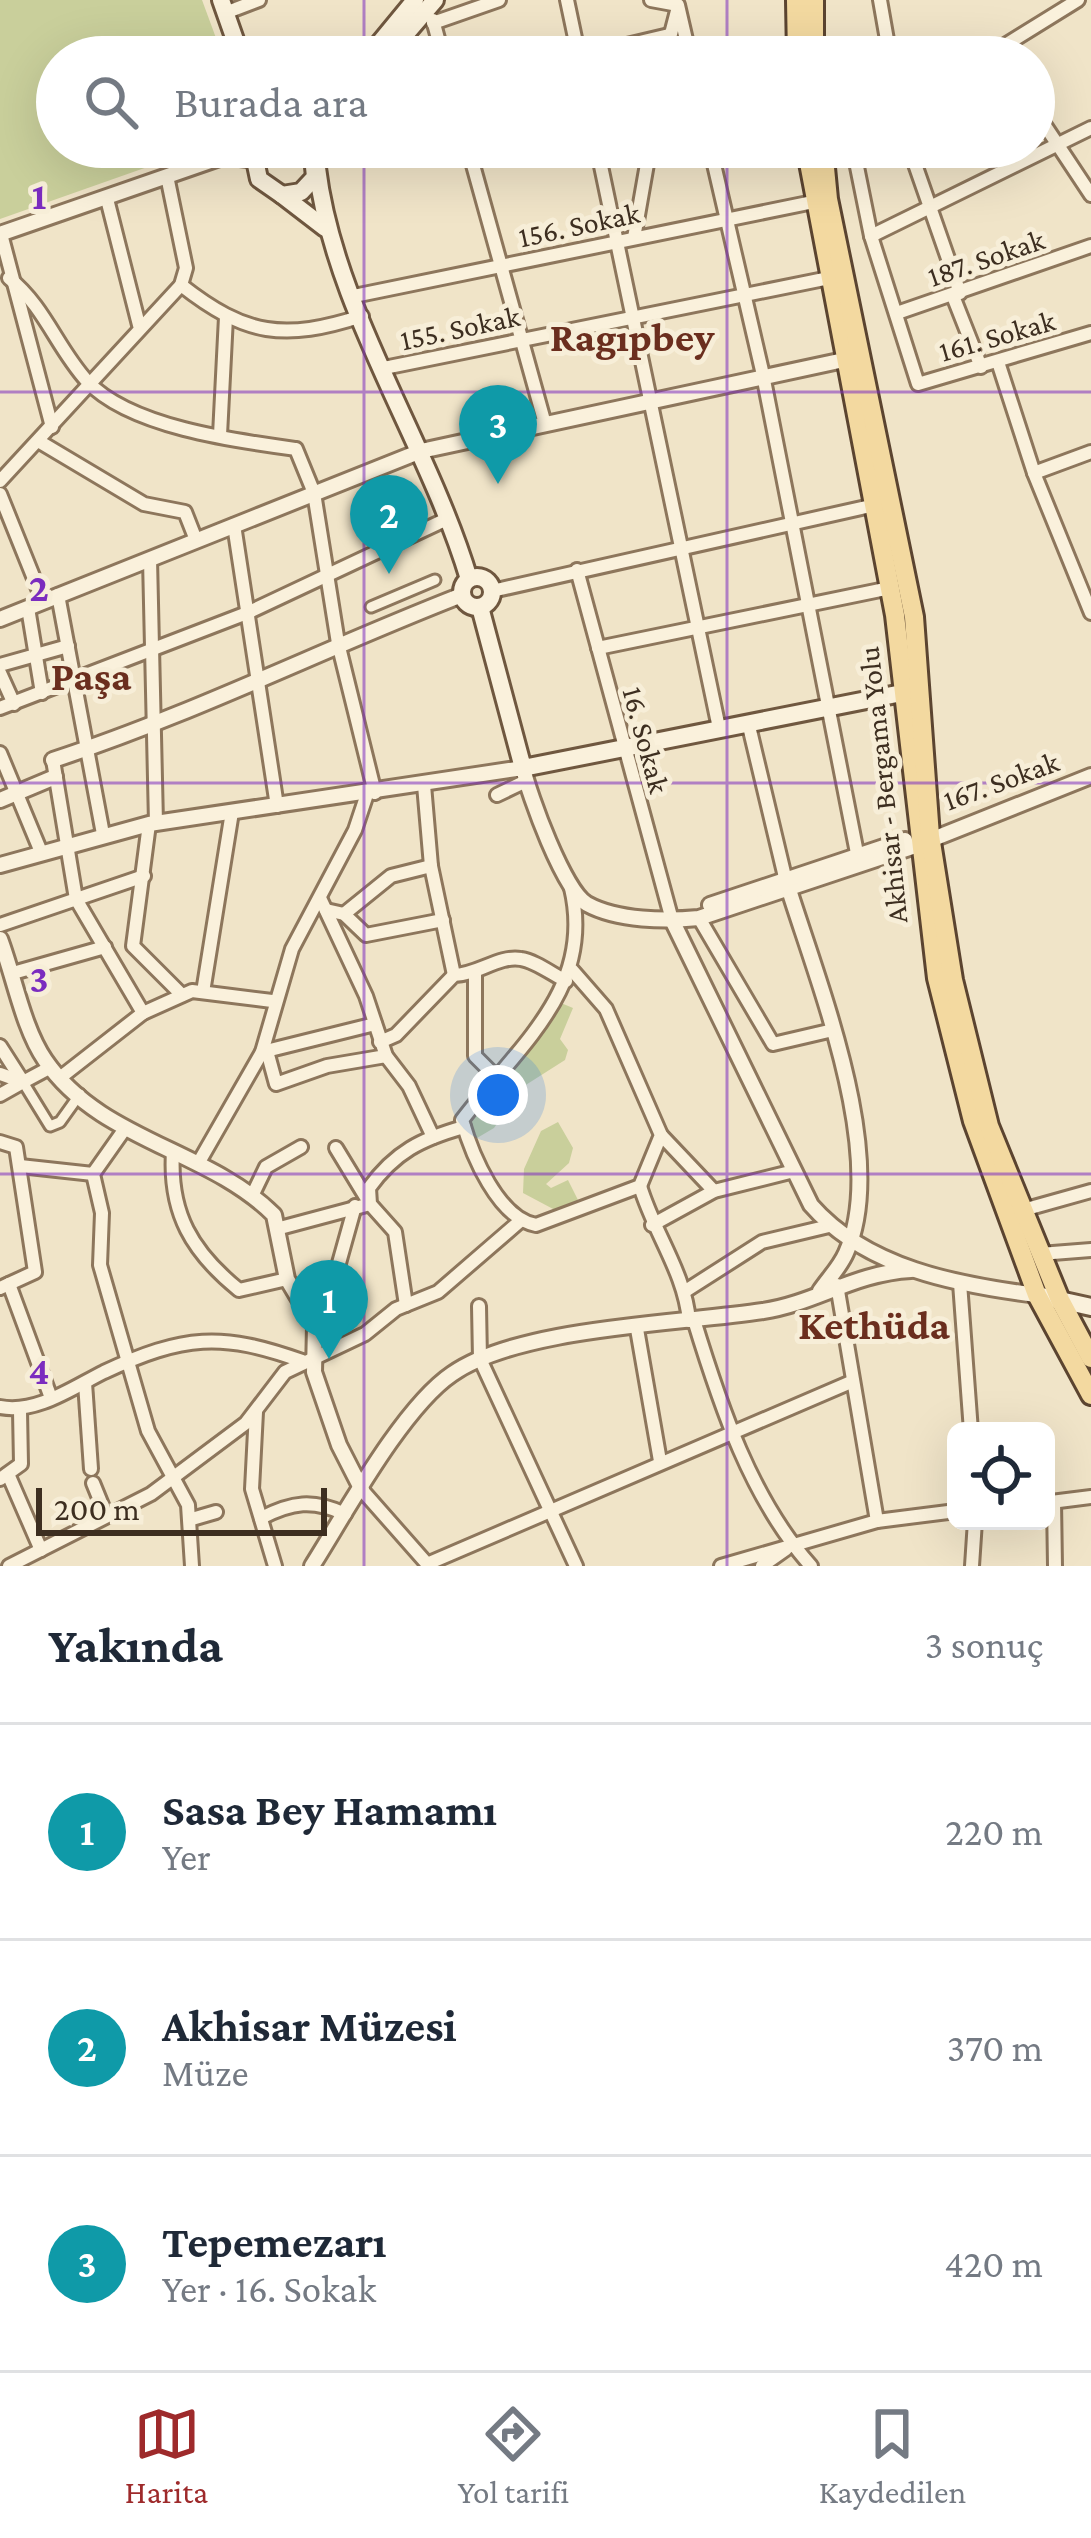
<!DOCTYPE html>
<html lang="tr">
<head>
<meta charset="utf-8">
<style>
	:root { --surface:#fff; --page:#f6f6f7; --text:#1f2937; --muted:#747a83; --line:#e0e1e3; --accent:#9e2a2b }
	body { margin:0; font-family:"Crimson Pro",serif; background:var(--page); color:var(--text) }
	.controls { position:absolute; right:36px; bottom:36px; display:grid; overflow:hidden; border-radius:18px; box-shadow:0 12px 48px #0002 }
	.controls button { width:108px; height:108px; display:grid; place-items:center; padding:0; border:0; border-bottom:3px solid var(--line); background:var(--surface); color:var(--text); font:60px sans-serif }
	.scale { position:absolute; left:36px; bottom:30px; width:291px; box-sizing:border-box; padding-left:12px; border:6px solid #3d2e20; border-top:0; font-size:33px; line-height:42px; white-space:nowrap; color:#3d2e20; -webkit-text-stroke:9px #f7eed8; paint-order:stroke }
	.you { position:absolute; left:498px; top:1095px; width:42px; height:42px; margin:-30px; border:9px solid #fff; border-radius:50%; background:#1a73e8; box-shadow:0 0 0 18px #1a73e833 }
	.badge { display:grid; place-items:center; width:78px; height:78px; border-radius:50%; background:var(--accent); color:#fff; font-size:39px; font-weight:700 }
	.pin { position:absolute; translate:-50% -99px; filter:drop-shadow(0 3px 6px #0008) }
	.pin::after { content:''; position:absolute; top:63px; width:42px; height:36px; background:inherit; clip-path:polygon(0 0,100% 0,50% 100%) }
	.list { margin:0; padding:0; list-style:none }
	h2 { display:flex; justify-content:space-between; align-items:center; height:156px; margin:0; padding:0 48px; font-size:51px }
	h2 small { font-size:39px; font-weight:400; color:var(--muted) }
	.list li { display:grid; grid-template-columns:78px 1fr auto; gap:36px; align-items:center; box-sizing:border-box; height:216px; padding:0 48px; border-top:3px solid var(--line) }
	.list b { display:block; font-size:45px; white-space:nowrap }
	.list p { margin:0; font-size:39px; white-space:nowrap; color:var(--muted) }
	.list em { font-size:39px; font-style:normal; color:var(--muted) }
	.icon { flex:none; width:66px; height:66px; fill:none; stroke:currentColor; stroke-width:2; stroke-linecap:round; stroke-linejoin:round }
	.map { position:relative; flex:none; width:1091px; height:1566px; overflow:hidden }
	.search { position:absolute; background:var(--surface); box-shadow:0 12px 48px #0002; left:36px; right:36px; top:36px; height:132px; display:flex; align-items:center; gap:30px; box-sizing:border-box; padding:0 42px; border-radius:66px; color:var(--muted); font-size:45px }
	.sheet { height:804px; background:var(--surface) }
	nav { display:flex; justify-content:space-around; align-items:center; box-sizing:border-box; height:168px; border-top:3px solid var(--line); background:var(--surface); font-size:33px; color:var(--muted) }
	nav a { display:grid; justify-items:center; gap:6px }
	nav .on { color:var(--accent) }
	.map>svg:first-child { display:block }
	.green { fill:#c9cf9b }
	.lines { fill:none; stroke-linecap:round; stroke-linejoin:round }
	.pedestrian-casing { stroke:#8d765c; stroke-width:15 }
	.minor-casing { stroke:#8d765c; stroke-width:18 }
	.tertiary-casing { stroke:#8d765c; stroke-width:20 }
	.secondary-casing { stroke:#6f573f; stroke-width:22 }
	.primary-casing { stroke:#5b4430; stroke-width:24 }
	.pedestrian { stroke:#faf1dc; stroke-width:9 }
	.minor { stroke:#faf1dc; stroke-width:12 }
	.tertiary { stroke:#faf1dc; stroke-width:14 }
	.secondary { stroke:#faf1dc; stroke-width:16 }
	.primary { stroke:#f3d9a0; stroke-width:18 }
	.grid { fill:none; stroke:#7b2cbf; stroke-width:3; stroke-opacity:0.55 }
	.labels { text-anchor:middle; stroke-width:10; stroke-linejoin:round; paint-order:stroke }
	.street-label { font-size:30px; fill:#3d2e20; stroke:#f7eed8 }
	.district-label { font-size:42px; font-weight:bold; fill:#6b2e1e; stroke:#f7eed8 }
	.grid-label { font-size:39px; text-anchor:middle; font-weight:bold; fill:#7b2cbf; stroke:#f7eed8; stroke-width:10; stroke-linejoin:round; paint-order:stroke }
</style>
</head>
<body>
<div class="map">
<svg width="1091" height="1566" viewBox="0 0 1091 1566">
	<rect width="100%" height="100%" fill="#f0e4c8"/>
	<g class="green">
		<path d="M 0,0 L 202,0 L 223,57 L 57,57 L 57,147 L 204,147 L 0,219 Z"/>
		<path d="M 561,1003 L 573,1008 L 560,1039 L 568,1050 L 565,1060 L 521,1088 L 494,1128 L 477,1138 L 471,1123 Z"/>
		<path d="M 558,1122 L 573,1148 L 569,1163 L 546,1184 L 551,1188 L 568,1180 L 579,1202 L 555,1210 L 523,1193 L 524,1169 L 541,1131 Z"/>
	</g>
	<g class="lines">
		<defs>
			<g id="pedestrian">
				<path d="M 371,607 L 435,580"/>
				<path d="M 23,1082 L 50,1126 L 60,1122 L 80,1094"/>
			</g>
			<g id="minor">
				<path d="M 567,0 L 579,57"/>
				<path d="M 651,0 L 678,5 L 690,57"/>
				<path d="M 880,0 L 890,57"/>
				<path d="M 225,13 L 259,0"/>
				<path d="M 433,20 L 443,57"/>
				<path d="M 433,23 L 499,0"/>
				<path d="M 576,57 L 669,35"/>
				<path d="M 665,57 L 678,7"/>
				<path d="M 986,57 L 1078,0"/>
				<path d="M 1034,109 L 1091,195"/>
				<path d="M 468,147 L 545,424"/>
				<path d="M 597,147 L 719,728"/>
				<path d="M 710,147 L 763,375 L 857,853"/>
				<path d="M 853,147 L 871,236 L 918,384 L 1091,333"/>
				<path d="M 909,147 L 960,293"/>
				<path d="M 107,199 L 139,325"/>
				<path d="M 1,234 L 52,427"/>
				<path d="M 871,236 L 1091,128"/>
				<path d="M 634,238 L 650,147"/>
				<path d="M 9,278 C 45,307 57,348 87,381 C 129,427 236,441 296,449 L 314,493 L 338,643 L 375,793"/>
				<path d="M 181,285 C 246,336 284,341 362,316"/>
				<path d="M 354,296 L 813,202"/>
				<path d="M 953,296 L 981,367"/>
				<path d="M 897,313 L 1091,246"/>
				<path d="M 998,362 L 1034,473 L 1091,613"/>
				<path d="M 384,368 L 829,278"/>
				<path d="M 220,435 L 226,317"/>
				<path d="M 40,442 L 144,504 L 185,512 L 196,540"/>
				<path d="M 1034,473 L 1091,452"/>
				<path d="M 0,481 L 181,285 L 186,268 L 167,176"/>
				<path d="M 0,494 L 43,601"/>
				<path d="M 234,525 L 277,806"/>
				<path d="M 150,559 L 156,823"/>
				<path d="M 577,570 L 672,920"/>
				<path d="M 492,591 L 875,505"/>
				<path d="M 58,595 L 103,834"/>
				<path d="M 28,608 L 42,693"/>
				<path d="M 598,648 L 890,588"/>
				<path d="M 0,665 L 68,646"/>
				<path d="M 0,673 L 14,704"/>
				<path d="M 0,708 L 247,613 L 449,518"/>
				<path d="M 748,722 L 785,877"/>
				<path d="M 0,753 L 41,852"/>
				<path d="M 53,760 L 76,899 L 143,1013"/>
				<path d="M 424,785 L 431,866 L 454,975"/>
				<path d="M 497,795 L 526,781"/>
				<path d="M 149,824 L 133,946 L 182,995"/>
				<path d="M 571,888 C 595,989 518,1046 462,1120 C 472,1155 498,1218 536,1225 L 640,1186 L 661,1135 L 606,1009 L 572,970"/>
				<path d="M 320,898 L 366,996 L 386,1056 L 409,1086 L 433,1137"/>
				<path d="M 326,910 L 344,914 L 366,935 L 443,920"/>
				<path d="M 344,914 L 391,876 L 431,866"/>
				<path d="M 699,918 L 773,1044 L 833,1030"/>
				<path d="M 0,925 L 144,876"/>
				<path d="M 13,973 L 105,947"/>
				<path d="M 475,975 L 475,1056 L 495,1076"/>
				<path d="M 203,992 L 232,812"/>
				<path d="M 380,1042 L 396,1035 L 454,975 C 477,975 499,955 521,959 C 535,961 552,974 566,981"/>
				<path d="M 0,1046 L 23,1082 L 0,1095"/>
				<path d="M 267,1051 L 276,1084 L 327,1066 L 386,1056"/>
				<path d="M 262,1052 L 375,1024"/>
				<path d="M 0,1074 L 23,1082 L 51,1067"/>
				<path d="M 61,1077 L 143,1013 L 192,991 L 272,1001"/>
				<path d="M 124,1130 L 93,1174 L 102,1213 L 100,1265 L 148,1431 L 188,1505 L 192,1566"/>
				<path d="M 661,1135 L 714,1191"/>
				<path d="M 0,1142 L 16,1147 L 35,1272 L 0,1288"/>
				<path d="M 173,1152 C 169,1213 192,1252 239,1290 L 287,1279"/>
				<path d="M 199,1162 L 262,1052 L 292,949 L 355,830 L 367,794"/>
				<path d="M 20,1166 L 93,1174"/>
				<path d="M 640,1186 C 654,1233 685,1273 689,1321"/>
				<path d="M 252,1196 L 266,1167 L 301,1147"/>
				<path d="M 1023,1210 L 1091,1191"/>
				<path d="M 652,1225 L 714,1191 L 794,1171"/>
				<path d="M 280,1228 L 370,1204 L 336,1148"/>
				<path d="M 1040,1254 L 1091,1250"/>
				<path d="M 960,1283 L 971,1431"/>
				<path d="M 9,1284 L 51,1398"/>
				<path d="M 837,1285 L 877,1521"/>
				<path d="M 687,1290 L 762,1242 L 829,1226"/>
				<path d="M 406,1305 L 395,1232 L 370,1204 L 369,1188 C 395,1152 421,1139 464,1127"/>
				<path d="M 479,1306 L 480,1359 L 576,1566"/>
				<path d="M 307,1312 L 327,1306 L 355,1206"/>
				<path d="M 694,1320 C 720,1405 751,1499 811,1566"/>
				<path d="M 637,1329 L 660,1461"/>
				<path d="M 85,1383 L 91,1469"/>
				<path d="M 0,1407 C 36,1414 72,1388 104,1372 C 184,1335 221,1332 302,1361"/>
				<path d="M 256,1412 L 252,1489 L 275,1566"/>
				<path d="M 8,1474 L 41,1550"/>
				<path d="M 0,1479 L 21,1464 L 20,1411"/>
				<path d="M 93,1483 L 106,1515"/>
				<path d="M 362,1490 L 429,1566"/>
				<path d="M 1051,1502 L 1091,1497"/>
				<path d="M 1054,1502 L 1055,1566"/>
				<path d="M 261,1518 C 292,1502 313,1499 345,1514"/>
				<path d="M 192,1519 L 216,1512"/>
				<path d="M 427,1564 L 851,1382"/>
				<path d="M 9,1566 L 151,1494 L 246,1423 L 285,1372 L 365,1334 L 396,1309 L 438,1292 L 519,1222"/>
				<path d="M 721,1566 L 877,1521 L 956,1511"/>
				<path d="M 762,1566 L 786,1549"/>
				<path d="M 972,1566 L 975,1521"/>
			</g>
			<g id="tertiary">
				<path d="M 0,234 L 225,156 L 255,160"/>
				<path d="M 0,619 L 421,451 L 853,358"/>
				<path d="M 53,760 C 194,714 325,648 462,595"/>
				<path d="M 0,800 L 55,777"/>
				<path d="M 0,865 L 149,824 L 523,768 C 529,795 564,891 587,904 C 618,921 666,921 699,918 L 918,845 L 1091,776"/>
				<path d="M 785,877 C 815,976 890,1155 846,1253 C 840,1267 828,1279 820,1291"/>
				<path d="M 710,905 L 905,840"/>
				<path d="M 672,920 L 811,1205 C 866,1268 957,1285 1037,1295"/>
				<path d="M 0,939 C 14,976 23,1028 45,1060 C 100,1141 208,1149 274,1215 L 287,1279 L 315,1326 L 314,1372 L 339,1445 L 362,1490"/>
				<path d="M 312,1566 C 345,1514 402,1408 452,1374 C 519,1327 678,1324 763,1311 C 816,1303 854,1273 911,1270"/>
			</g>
			<g id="secondary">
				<path d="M 221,0 L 241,57"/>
				<path d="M 368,57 L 415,0"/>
				<path d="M 386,57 L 435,0"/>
				<path d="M 260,147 L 255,160 L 259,179 L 282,195 L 301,192 L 315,177 L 312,147"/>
				<path d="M 317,168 C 334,309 428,442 469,579"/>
				<path d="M 282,195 L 325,228"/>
				<circle cx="477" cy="592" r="15"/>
				<path d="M 480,607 L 523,768 L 912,691"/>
				<path d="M 1037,1295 L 1091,1307"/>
			</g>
			<g id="primary">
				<path d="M 796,0 L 797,57"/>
				<path d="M 814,0 L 814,57"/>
				<path d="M 806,147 L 895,615 L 937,978 L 973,1121 L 1037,1295 L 1091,1395"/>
				<path d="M 823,147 L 828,199 L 914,617 L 930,836 L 953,980 L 989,1126 L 1060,1300 L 1091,1358"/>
			</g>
		</defs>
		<use href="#pedestrian" class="pedestrian-casing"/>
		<use href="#minor" class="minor-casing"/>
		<use href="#tertiary" class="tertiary-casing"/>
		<use href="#secondary" class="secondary-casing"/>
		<use href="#primary" class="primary-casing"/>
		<use href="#pedestrian" class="pedestrian"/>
		<use href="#minor" class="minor"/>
		<use href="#tertiary" class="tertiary"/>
		<use href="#secondary" class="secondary"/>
		<use href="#primary" class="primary"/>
	</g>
	<path class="grid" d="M 364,0 L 364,57M 727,0 L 727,57M 364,147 L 364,1566M 727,147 L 727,1566M 0,392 L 1091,392M 0,783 L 1091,783M 0,1174 L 1091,1174"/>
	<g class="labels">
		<g class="street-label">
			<text transform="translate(579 225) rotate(-12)" y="10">156. Sokak</text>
			<text transform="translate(986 258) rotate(-19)" y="10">187. Sokak</text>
			<text transform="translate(460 328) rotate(-12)" y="10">155. Sokak</text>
			<text transform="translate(997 336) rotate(-16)" y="10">161. Sokak</text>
			<text transform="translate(646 740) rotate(75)" y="10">16. Sokak</text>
			<text transform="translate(1001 781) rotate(-20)" y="10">167. Sokak</text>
			<text transform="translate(883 785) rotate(-96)" y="10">Akhisar - Bergama Yolu</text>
		</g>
		<g class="district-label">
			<text x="632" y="351">Ragıpbey</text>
			<text x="91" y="690">Paşa</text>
			<text x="874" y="1339">Kethüda</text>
		</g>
	</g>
	<g class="grid-label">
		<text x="39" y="209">1</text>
		<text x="39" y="601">2</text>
		<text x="39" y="992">3</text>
		<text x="39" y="1384">4</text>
	</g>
</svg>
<div class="controls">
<button><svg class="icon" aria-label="locate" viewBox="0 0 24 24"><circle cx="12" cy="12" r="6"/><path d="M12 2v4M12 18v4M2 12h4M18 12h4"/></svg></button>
</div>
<div class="scale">200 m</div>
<div class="you"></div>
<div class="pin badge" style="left:329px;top:1359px;background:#0f9aa8">1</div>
<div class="pin badge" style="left:389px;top:574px;background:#0f9aa8">2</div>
<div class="pin badge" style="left:498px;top:484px;background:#0f9aa8">3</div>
<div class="search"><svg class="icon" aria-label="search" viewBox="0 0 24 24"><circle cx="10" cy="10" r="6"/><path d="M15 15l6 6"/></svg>Burada ara</div>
</div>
<section class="sheet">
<h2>Yakında<small>3 sonuç</small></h2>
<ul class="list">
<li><span class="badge" style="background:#0f9aa8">1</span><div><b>Sasa Bey Hamamı</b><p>Yer</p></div><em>220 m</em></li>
<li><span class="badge" style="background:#0f9aa8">2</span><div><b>Akhisar Müzesi</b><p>Müze</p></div><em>370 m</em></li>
<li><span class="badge" style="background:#0f9aa8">3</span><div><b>Tepemezarı</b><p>Yer · 16. Sokak</p></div><em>420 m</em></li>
</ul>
</section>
<nav>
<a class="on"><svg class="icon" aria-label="map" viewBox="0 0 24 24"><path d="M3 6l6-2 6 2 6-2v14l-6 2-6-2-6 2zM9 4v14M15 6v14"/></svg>Harita</a>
<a><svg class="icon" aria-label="directions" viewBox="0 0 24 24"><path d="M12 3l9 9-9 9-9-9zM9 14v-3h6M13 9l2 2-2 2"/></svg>Yol tarifi</a>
<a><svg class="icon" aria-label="saved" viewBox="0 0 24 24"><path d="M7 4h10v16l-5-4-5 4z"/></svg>Kaydedilen</a>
</nav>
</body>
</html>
